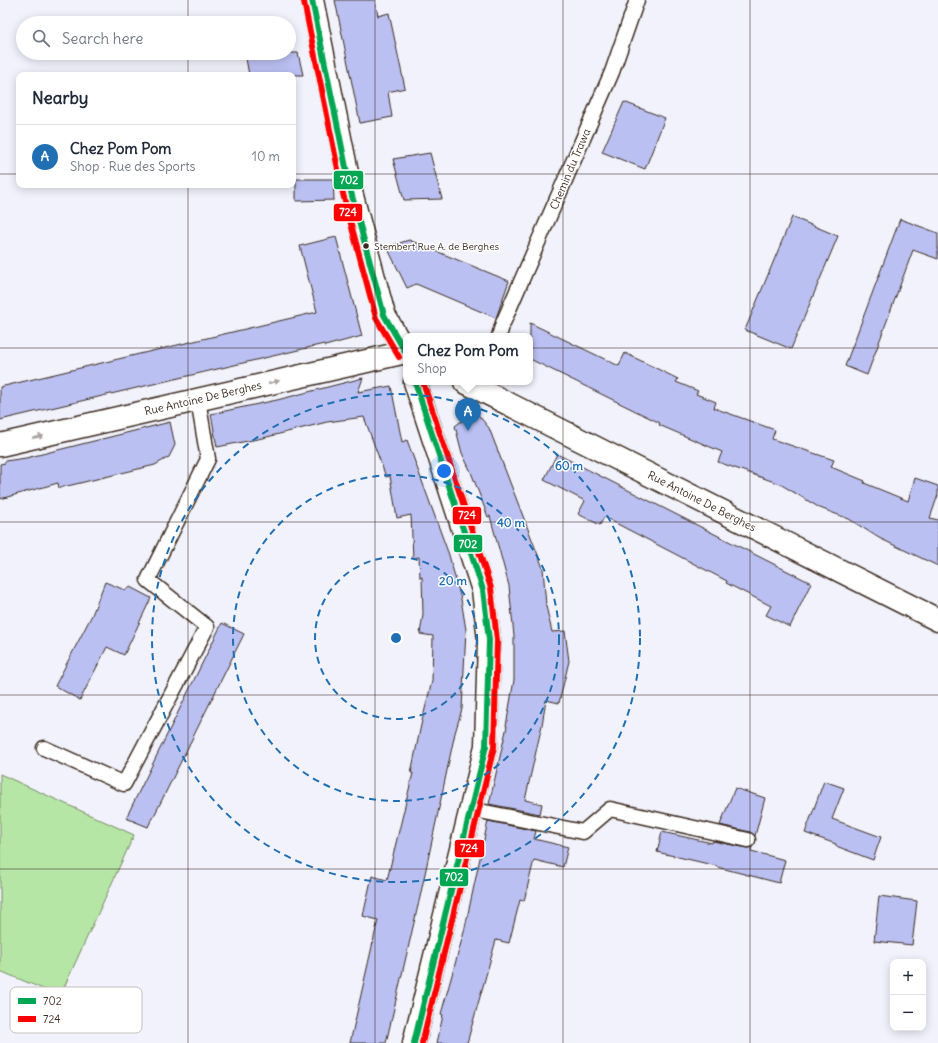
<!DOCTYPE html>
<html lang="en">
<head>
<meta charset="utf-8">
<style>
	:root { --surface:#fff; --page:#f6f6f7; --text:#1f2937; --muted:#747a83; --line:#e0e1e3; --accent:#1f6fb2 }
	body { margin:0; font-family:Delius,sans-serif; background:var(--page); color:var(--text) }
	.controls { position:absolute; right:12px; bottom:12px; display:grid; overflow:hidden; border-radius:8px; box-shadow:0 2px 10px #0003 }
	.controls button { width:36px; height:36px; display:grid; place-items:center; padding:0; border:0; border-bottom:1px solid var(--line); background:var(--surface); color:var(--text); font:20px sans-serif }
	.you { position:absolute; left:444px; top:471px; width:14px; height:14px; margin:-10px; border:3px solid #fff; border-radius:50%; background:#1a73e8; box-shadow:0 0 0 6px #1a73e833 }
	.badge { display:grid; place-items:center; width:26px; height:26px; border-radius:50%; background:var(--accent); color:#fff; font-size:13px; font-weight:700 }
	.pin { position:absolute; translate:-50% -33px; filter:drop-shadow(0 1px 2px #0008) }
	.pin::after { content:''; position:absolute; top:21px; width:14px; height:12px; background:inherit; clip-path:polygon(0 0,100% 0,50% 100%) }
	.popup { position:absolute; left:403px; top:333px; width:130px; height:52px; box-sizing:border-box; display:grid; place-content:center; border-radius:8px; background:var(--surface); filter:drop-shadow(0 1px 3px #0005); font-size:13px; white-space:nowrap; color:var(--muted) }
	.popup b { font-size:15px; color:var(--text) }
	.popup::after { content:''; position:absolute; left:50%; top:100%; margin-left:-8px; border:8px solid transparent; border-top-color:var(--surface) }
	.list { margin:0; padding:0; list-style:none }
	h2 { display:flex; justify-content:space-between; align-items:center; height:52px; margin:0; padding:0 16px; font-size:17px }
	h2 small { font-size:13px; font-weight:400; color:var(--muted) }
	.list li { display:grid; grid-template-columns:26px 1fr auto; gap:12px; align-items:center; box-sizing:border-box; height:64px; padding:0 16px; border-top:1px solid var(--line) }
	.list b { display:block; font-size:15px; white-space:nowrap }
	.list p { margin:0; font-size:13px; white-space:nowrap; color:var(--muted) }
	.list em { font-size:13px; font-style:normal; color:var(--muted) }
	.icon { flex:none; width:22px; height:22px; fill:none; stroke:currentColor; stroke-width:2; stroke-linecap:round; stroke-linejoin:round }
	.map { position:relative; flex:none; width:938px; height:1043px; overflow:hidden }
	.search { position:absolute; background:var(--surface); box-shadow:0 2px 10px #0003; left:16px; top:16px; width:280px; height:44px; display:flex; align-items:center; gap:10px; box-sizing:border-box; padding:0 14px; border-radius:22px; color:var(--muted); font-size:15px }
	.panel { position:absolute; background:var(--surface); box-shadow:0 2px 10px #0003; left:16px; top:72px; width:280px; height:116px; border-radius:8px }
	.map>svg:first-child { display:block }
	.green { fill:#b5e6a5; stroke:#788862 }
	.building { fill:#bac0f2; stroke:#3b2a1e }
	.lines { fill:none; stroke-linecap:round; stroke-linejoin:round }
	.service-casing { stroke:#3b2a1e; stroke-width:17 }
	.minor-casing { stroke:#3b2a1e; stroke-width:25 }
	.service { stroke:#fff; stroke-width:14 }
	.minor { stroke:#fff; stroke-width:22 }
	.bus-1-casing { stroke:#fff; stroke-width:9 }
	.bus-2-casing { stroke:#fff; stroke-width:9 }
	.bus-1 { stroke:#00a651; stroke-width:6 }
	.bus-2 { stroke:#f00; stroke-width:6 }
	.oneway { fill:#a79f9a }
	.grid { fill:none; stroke:#3b2a1e; stroke-width:1; stroke-opacity:0.55 }
	.ring { fill:none; stroke:#1f6fb2; stroke-width:2; stroke-dasharray:7 5 }
	.bus-dot { fill:#3b2a1e; stroke:#fff; stroke-width:1.5 }
	.labels { text-anchor:middle; stroke-width:3; stroke-linejoin:round; paint-order:stroke }
	.bus-label { font-size:10px; fill:#3b2a1e; stroke:#fff; text-anchor:start }
	.street-label { font-size:11px; fill:#3b2a1e; stroke:#fff }
	.key { fill:#fff; stroke:#c4bfbc; stroke-width:1 }
	.key-label { font-size:11px; fill:#3b2a1e }
	.centre { fill:#1f6fb2; stroke:#fff; stroke-width:2 }
	.ring-label { font-size:12px; text-anchor:middle; font-weight:bold; fill:#1f6fb2; stroke:#fff; stroke-width:3; stroke-linejoin:round; paint-order:stroke }
	.line-badge { stroke:#fff; stroke-width:1.5 }
	.badge-label { font-size:11px; text-anchor:middle; font-weight:bold; fill:#fff }
</style>
</head>
<body>
<div class="map">
<svg width="938" height="1043" viewBox="0 0 938 1043">
	<rect width="100%" height="100%" fill="#f1f2fc"/>
	<filter id="ink" filterUnits="userSpaceOnUse"><feTurbulence type="fractalNoise" baseFrequency=".025" numOctaves="2"/><feDisplacementMap in="SourceGraphic" scale="8" xChannelSelector="R" yChannelSelector="G"/><feConvolveMatrix kernelMatrix="1 2 1 2 8 2 1 2 1" color-interpolation-filters="sRGB"/></filter>
	<g filter="url(#ink)">
		<path class="green" d="M 0,774 L 134,835 L 60,996 L 0,971 Z"/>
		<g class="building">
			<path d="M 335,0 L 375,0 L 378,16 L 389,13 L 405,88 L 388,92 L 392,117 L 360,123 Z"/>
			<path d="M 245,53 L 298,53 L 303,75 L 249,75 Z"/>
			<path d="M 624,102 L 665,118 L 645,169 L 602,152 Z"/>
			<path d="M 430,153 L 442,199 L 404,200 L 393,159 Z"/>
			<path d="M 296,179 L 333,179 L 334,200 L 296,201 Z"/>
			<path d="M 792,217 L 838,236 L 791,349 L 745,330 Z"/>
			<path d="M 900,219 L 938,233 L 938,259 L 913,250 L 867,375 L 845,366 Z"/>
			<path d="M 336,237 L 362,336 L 325,346 L 324,344 L 0,420 L 0,387 L 317,312 L 300,246 Z"/>
			<path d="M 409,240 L 509,281 L 496,318 L 416,284 L 407,288 L 387,247 Z"/>
			<path d="M 530,323 L 619,366 L 625,353 L 678,379 L 676,382 L 698,391 L 696,394 L 716,402 L 714,408 L 775,430 L 772,439 L 834,460 L 831,467 L 865,481 L 864,483 L 908,501 L 915,478 L 938,486 L 938,495 L 930,518 L 938,520 L 938,566 L 879,538 L 849,519 L 820,508 L 780,484 L 718,462 L 722,452 L 659,425 L 660,423 L 530,359 Z"/>
			<path d="M 363,378 L 358,392 L 391,386 L 402,442 L 407,440 L 449,555 L 461,599 L 466,630 L 462,709 L 455,733 L 420,897 L 386,1043 L 350,1043 L 378,920 L 363,916 L 372,876 L 387,880 L 413,773 L 411,773 L 421,725 L 432,681 L 433,636 L 420,634 L 423,614 L 422,577 L 420,578 L 419,557 L 413,558 L 411,515 L 397,518 L 390,476 L 386,477 L 364,417 L 327,422 L 263,438 L 217,447 L 211,414 L 277,400 Z"/>
			<path d="M 475,411 L 489,428 L 543,568 L 546,606 L 552,632 L 565,631 L 569,661 L 559,703 L 546,700 L 542,725 L 525,800 L 542,804 L 540,814 L 489,804 L 507,726 L 506,726 L 514,680 L 514,636 L 509,586 L 490,516 L 488,517 L 471,472 L 462,453 L 455,426 Z"/>
			<path d="M 170,422 L 175,445 L 169,457 L 155,465 L 59,488 L 58,483 L 0,499 L 0,464 L 5,463 L 5,461 L 26,458 Z"/>
			<path d="M 557,454 L 811,583 L 790,627 L 766,615 L 771,606 L 726,583 L 727,581 L 604,517 L 600,525 L 578,514 L 585,501 L 544,480 Z"/>
			<path d="M 105,582 L 125,590 L 130,587 L 151,598 L 124,655 L 107,647 L 80,700 L 55,686 L 92,615 Z"/>
			<path d="M 222,623 L 244,634 L 154,816 L 153,816 L 148,827 L 126,818 Z"/>
			<path d="M 824,781 L 844,788 L 832,819 L 881,837 L 873,860 L 836,846 L 836,844 L 805,833 Z"/>
			<path d="M 735,788 L 765,798 L 755,836 L 750,832 L 720,825 Z"/>
			<path d="M 488,821 L 536,831 L 534,839 L 568,847 L 563,867 L 534,860 L 524,901 L 520,900 L 509,943 L 496,940 L 467,1043 L 437,1043 L 443,1015 L 441,1014 L 464,932 Z"/>
			<path d="M 662,832 L 712,843 L 713,841 L 746,848 L 752,847 L 751,851 L 785,860 L 779,883 L 717,867 L 717,866 L 657,852 Z"/>
			<path d="M 879,896 L 917,901 L 912,945 L 874,941 Z"/>
		</g>
		<g class="lines">
			<defs>
				<g id="service">
					<path d="M 499,336 L 503,323 L 612,72 L 637,0"/>
					<path d="M 44,748 L 124,784 L 207,627 L 148,580 L 208,459 L 198,400"/>
					<path d="M 470,809 L 583,832 L 610,809 L 748,840"/>
				</g>
				<g id="minor">
					<path d="M 312,0 L 351,192 L 384,315 L 406,353"/>
					<path d="M 465,382 L 938,620"/>
					<path d="M 0,445 L 406,352"/>
					<path d="M 414,1043 L 486,746 L 489,640 L 483,590 L 415,382"/>
				</g>
			</defs>
			<use href="#service" class="service-casing"/>
			<use href="#minor" class="minor-casing"/>
			<use href="#service" class="service"/>
			<use href="#minor" class="minor"/>
			<defs>
				<g id="bus-1">
					<path d="M 312,0 L 351,192 L 384,315 L 406,353"/>
					<path d="M 414,1043 L 486,746 L 489,640 L 483,590 L 415,382"/>
				</g>
				<g id="bus-2">
					<path d="M 304,2 L 343,194 L 376,318 L 399,357"/>
					<path d="M 422,1043 L 494,747 L 497,640 L 491,588 L 423,382"/>
				</g>
			</defs>
			<use href="#bus-1" class="bus-1-casing"/>
			<use href="#bus-2" class="bus-2-casing"/>
			<use href="#bus-1" class="bus-1"/>
			<use href="#bus-2" class="bus-2"/>
		</g>
		<defs><path id="oneway-solid" d="M-6-.8H1V-3.2L6.5 0L1 3.2V.8H-6Z"/></defs>
		<g class="oneway">
			<use href="#oneway-solid" transform="translate(274 382) rotate(-13)"/>
			<use href="#oneway-solid" transform="translate(38 437) rotate(-13)"/>
		</g>
	</g>
	<path class="grid" d="M 188,0 L 188,23M 375,0 L 375,1043M 563,0 L 563,1043M 750,0 L 750,1043M 188,53 L 188,75M 0,174 L 19,174M 293,174 L 938,174M 188,185 L 188,1043M 0,348 L 938,348M 0,522 L 938,522M 0,695 L 938,695M 0,869 L 938,869"/>
	<g class="ring">
		<circle cx="396" cy="638" r="81"/>
		<circle cx="396" cy="638" r="163"/>
		<circle cx="396" cy="638" r="244"/>
	</g>
	<circle class="bus-dot" cx="366" cy="246" r="3.5"/>
	<g class="labels">
		<g class="bus-label">
			<text x="374" y="250">Stembert Rue A. de Berghes</text>
		</g>
		<g class="street-label">
			<text transform="translate(570 169) rotate(-67)" y="4">Chemin du Trawa</text>
			<text transform="translate(203 398) rotate(-13)" y="4">Rue Antoine De Berghes</text>
			<text transform="translate(702 501) rotate(27)" y="4">Rue Antoine De Berghes</text>
		</g>
	</g>
	<rect x="10" y="987" width="132" height="46" rx="6" class="key"/>
	<rect x="18" y="998" width="18" height="6" fill="#00a651"/>
	<rect x="18" y="1016" width="18" height="6" fill="#f00"/>
	<g class="key-label">
		<text x="43" y="1005">702</text>
		<text x="43" y="1023">724</text>
	</g>
	<circle cx="396" cy="638" r="6" class="centre"/>
	<g class="ring-label">
		<text x="569" y="470">60 m</text>
		<text x="511" y="527">40 m</text>
		<text x="453" y="585">20 m</text>
	</g>
	<g class="line-badge">
		<rect x="333" y="170" width="31" height="20" rx="4" fill="#00a651"/>
		<rect x="333" y="203" width="30" height="19" rx="4" fill="#f00"/>
		<rect x="452" y="506" width="30" height="19" rx="4" fill="#f00"/>
		<rect x="453" y="534" width="30" height="19" rx="4" fill="#00a651"/>
		<rect x="454" y="839" width="31" height="19" rx="4" fill="#f00"/>
		<rect x="439" y="868" width="30" height="19" rx="4" fill="#00a651"/>
	</g>
	<g class="badge-label">
		<text x="349" y="184">702</text>
		<text x="348" y="216">724</text>
		<text x="467" y="519">724</text>
		<text x="468" y="548">702</text>
		<text x="469" y="852">724</text>
		<text x="454" y="881">702</text>
	</g>
</svg>
<div class="controls">
<button>+</button>
<button>−</button>
</div>
<div class="you"></div>
<div class="pin badge" style="left:468px;top:431px">A</div>
<div class="popup"><b>Chez Pom Pom</b>Shop</div>
<div class="search"><svg class="icon" aria-label="search" viewBox="0 0 24 24"><circle cx="10" cy="10" r="6"/><path d="M15 15l6 6"/></svg>Search here</div>
<section class="panel">
<h2>Nearby<small></small></h2>
<ul class="list">
<li><span class="badge">A</span><div><b>Chez Pom Pom</b><p>Shop · Rue des Sports</p></div><em>10 m</em></li>
</ul>
</section>
</div>
</body>
</html>
